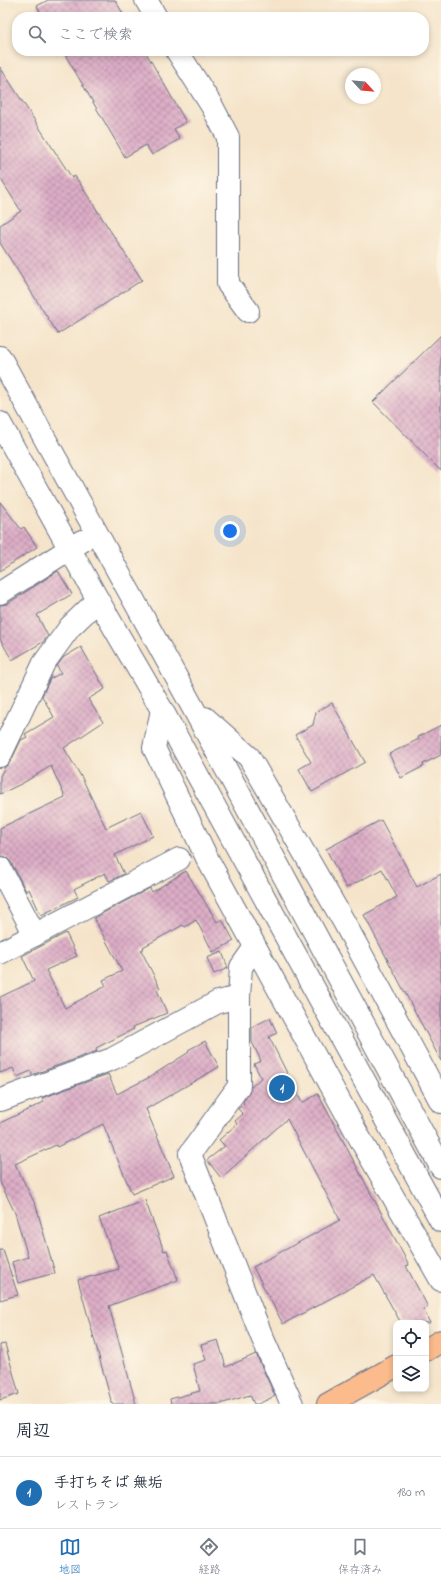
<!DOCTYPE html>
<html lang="ja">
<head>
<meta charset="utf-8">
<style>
	:root { --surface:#fff; --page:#f2f2f3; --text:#1f2937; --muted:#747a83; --line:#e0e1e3; --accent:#1f6fb2 }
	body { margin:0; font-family:"Indie Flower","Klee One",sans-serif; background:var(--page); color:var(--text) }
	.controls { position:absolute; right:12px; bottom:12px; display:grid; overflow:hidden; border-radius:8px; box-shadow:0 2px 6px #0003 }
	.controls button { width:36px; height:36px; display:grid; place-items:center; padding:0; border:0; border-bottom:1px solid var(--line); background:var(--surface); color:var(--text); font:20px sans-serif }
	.compass { position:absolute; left:345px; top:68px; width:36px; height:36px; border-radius:50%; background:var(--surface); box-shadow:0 2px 6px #0003; rotate:116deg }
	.you { position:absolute; left:230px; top:531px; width:14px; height:14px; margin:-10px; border:3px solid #fff; border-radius:50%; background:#1a73e8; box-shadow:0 0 0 6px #1a73e833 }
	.badge { display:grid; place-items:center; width:26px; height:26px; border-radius:50%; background:var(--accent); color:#fff; font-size:13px; font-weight:700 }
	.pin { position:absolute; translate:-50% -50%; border:2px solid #fff; box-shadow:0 1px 4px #0006 }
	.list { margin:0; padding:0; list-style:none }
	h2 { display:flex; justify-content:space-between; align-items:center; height:52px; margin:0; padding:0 16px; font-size:17px }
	h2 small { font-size:13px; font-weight:400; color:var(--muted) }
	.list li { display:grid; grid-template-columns:26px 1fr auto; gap:12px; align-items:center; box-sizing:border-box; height:72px; padding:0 16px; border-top:1px solid var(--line) }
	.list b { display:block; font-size:15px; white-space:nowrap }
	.list p { margin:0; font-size:13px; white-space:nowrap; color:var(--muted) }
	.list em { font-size:13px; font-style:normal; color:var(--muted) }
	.icon { flex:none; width:22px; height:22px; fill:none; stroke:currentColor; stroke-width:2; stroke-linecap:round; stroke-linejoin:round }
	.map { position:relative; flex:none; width:441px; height:1404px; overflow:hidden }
	.search { position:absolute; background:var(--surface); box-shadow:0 2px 6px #0003; left:12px; right:12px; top:12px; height:44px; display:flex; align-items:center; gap:10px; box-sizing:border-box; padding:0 14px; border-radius:16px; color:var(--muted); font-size:15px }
	.sheet { height:124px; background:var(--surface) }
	nav { display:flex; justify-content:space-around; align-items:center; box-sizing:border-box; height:56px; border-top:1px solid var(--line); background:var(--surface); font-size:11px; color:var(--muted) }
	nav a { display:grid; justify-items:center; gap:2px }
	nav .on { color:var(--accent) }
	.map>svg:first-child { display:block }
	.building { fill:url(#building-cross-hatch) }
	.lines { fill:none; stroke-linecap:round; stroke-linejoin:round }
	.minor-casing { stroke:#676e84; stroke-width:24 }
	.highway-casing { stroke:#676e84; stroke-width:24 }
	.minor { stroke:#fff; stroke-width:22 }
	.highway { stroke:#fbbb8c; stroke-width:22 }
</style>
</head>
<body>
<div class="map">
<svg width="441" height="1404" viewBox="0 0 441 1404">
	<defs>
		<pattern id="building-cross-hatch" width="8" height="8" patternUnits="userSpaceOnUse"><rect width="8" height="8" fill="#ddadc6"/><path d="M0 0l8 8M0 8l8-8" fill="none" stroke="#b28da4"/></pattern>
	</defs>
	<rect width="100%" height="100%" fill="#fcf5e5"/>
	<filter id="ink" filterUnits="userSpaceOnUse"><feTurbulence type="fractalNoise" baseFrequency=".025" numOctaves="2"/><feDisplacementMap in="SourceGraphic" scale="8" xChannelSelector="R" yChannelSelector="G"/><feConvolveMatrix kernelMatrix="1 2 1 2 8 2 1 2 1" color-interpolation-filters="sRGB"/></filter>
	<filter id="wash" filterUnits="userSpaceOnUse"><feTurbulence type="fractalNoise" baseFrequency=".012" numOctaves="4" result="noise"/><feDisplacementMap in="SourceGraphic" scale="16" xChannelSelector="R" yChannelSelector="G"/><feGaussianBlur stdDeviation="0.9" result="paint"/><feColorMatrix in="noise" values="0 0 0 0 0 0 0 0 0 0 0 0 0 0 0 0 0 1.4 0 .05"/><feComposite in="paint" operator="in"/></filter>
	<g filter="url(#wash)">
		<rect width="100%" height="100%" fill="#f5e4ca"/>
		<g id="blocks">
			<g class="building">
				<path d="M 48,0 L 115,0 L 125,17 L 43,17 L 37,6 Z"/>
				<path d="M 63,51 L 145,51 L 186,122 L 174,129 L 180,139 L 152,155 L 146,145 L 125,157 Z"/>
				<path d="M 0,67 L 72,178 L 75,176 L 142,280 L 58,334 L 0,243 L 0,225 L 21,211 L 0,178 Z"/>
				<path d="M 441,335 L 441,471 L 373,402 Z"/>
				<path d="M 0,502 L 21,529 L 24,527 L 37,547 L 0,571 Z"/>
				<path d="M 58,571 L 72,594 L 37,615 L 48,636 L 43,642 L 12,660 L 0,639 L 0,605 L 7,604 Z"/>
				<path d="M 81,647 L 105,689 L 88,699 L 103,722 L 64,748 L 82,778 L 106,828 L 141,811 L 153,836 L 115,855 L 124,874 L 109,881 L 105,873 L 74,889 L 78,897 L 41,915 L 29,889 L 26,891 L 11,862 L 6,857 L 0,856 L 0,828 L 65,797 L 51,766 L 23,783 L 0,794 L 0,776 L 5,767 L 11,761 L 21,740 L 27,737 L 25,734 L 54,717 L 42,696 L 50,679 L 61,673 L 57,666 L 64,657 Z"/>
				<path d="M 332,703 L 365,762 L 312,792 L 299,769 L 311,762 L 295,735 L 313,725 L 316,712 Z"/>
				<path d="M 441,725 L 441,755 L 423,764 L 424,766 L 401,778 L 389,754 L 419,739 L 418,737 Z"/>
				<path d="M 381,820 L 417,887 L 441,874 L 441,1061 L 364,915 L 397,897 L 382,869 L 346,888 L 326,849 Z"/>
				<path d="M 186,871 L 217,922 L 222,919 L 234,941 L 213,952 L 196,920 L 185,927 L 183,925 L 143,947 L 144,948 L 141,950 L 160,988 L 157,990 L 167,1013 L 133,1027 L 134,1029 L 96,1048 L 97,1051 L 32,1075 L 31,1071 L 17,1077 L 13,1068 L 0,1073 L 0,997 L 34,981 L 22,956 L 66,933 L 77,956 L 46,970 L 65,1008 L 106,986 L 103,980 L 122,971 L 94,918 L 150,888 L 152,892 Z"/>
				<path d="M 222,952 L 228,968 L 214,974 L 207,958 Z"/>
				<path d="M 270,1018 L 277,1033 L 269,1037 L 302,1103 L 318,1094 L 409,1265 L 406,1266 L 428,1307 L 423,1309 L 430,1323 L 401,1323 L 374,1275 L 283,1324 L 253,1267 L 340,1220 L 287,1119 L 221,1178 L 207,1160 L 225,1146 L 219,1140 L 237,1124 L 235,1121 L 243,1114 L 238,1109 L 244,1103 L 243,1102 L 249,1093 L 251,1087 L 261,1078 L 254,1064 L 261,1061 L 252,1042 L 252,1027 Z"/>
				<path d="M 205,1041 L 219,1067 L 146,1109 L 174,1176 L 132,1194 L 103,1124 L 57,1147 L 56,1145 L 15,1164 L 36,1206 L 55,1273 L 18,1283 L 12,1262 L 28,1257 L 15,1213 L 0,1182 L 0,1123 L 44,1102 L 42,1098 L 108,1074 L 117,1094 L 150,1077 L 189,1052 L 188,1050 Z"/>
				<path d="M 145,1200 L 164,1251 L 167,1250 L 178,1280 L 109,1306 L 136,1404 L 112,1404 L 78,1280 L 119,1269 L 99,1218 Z"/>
				<path d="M 0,1250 L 3,1250 L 18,1295 L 0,1300 Z"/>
				<path d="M 218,1340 L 226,1367 L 256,1354 L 275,1396 L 258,1404 L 254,1404 L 250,1395 L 220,1404 L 171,1404 L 170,1399 L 200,1391 L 193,1364 L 206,1360 L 201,1345 Z"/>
				<path d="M 5,1344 L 19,1394 L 0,1400 L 0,1345 Z"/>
			</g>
		</g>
	</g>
	<g filter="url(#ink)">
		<use href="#blocks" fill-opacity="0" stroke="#676e84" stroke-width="1"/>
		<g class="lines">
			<defs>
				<g id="minor">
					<path d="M 146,0 L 156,17"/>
					<path d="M 177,51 L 212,106 L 228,137 L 228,284 L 248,311"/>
					<path d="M 0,357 L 192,706 L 441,1167"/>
					<path d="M 0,423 L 98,600 L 162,710 L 441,1221"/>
					<path d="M 0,593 L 82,541"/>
					<path d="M 162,710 L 154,748 L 208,860 L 364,1146 L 441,1280"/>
					<path d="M 205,718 L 249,757 L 344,922 L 441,1102"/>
					<path d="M 0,756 L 44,663 L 70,627 L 98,600"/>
					<path d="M 0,868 L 35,935"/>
					<path d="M 255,947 L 241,967 L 239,997 L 239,1086 L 190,1154 L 262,1337 L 292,1404"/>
					<path d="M 0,953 L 179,859"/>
					<path d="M 1,1100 L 112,1059 L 218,1002 L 239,997"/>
				</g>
				<g id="highway">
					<path d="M 426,1350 L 441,1341"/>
					<path d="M 328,1404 L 396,1366"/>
				</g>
			</defs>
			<use href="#minor" class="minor-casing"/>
			<use href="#highway" class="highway-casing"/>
			<use href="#minor" class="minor"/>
			<use href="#highway" class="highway"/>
		</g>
	</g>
</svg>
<div class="controls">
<button><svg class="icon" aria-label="locate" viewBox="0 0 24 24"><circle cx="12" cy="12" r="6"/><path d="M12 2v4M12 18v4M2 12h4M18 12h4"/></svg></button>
<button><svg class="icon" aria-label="layers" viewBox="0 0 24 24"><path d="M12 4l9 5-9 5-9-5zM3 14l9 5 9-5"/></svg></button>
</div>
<svg class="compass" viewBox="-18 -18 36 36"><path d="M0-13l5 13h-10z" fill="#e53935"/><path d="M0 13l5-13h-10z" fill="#747a83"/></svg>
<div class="you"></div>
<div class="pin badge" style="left:282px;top:1088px">1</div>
<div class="search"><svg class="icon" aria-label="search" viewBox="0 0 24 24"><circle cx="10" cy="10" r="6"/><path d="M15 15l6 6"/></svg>ここで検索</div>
</div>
<section class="sheet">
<h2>周辺<small></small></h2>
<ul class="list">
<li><span class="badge">1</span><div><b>手打ちそば 無垢</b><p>レストラン</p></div><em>180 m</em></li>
</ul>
</section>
<nav>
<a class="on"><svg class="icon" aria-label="map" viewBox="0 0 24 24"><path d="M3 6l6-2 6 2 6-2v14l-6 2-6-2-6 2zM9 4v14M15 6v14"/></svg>地図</a>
<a><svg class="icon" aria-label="directions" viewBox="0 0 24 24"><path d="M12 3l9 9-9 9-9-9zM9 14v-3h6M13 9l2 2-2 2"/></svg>経路</a>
<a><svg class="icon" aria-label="saved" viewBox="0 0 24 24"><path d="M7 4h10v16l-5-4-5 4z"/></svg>保存済み</a>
</nav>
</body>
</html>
